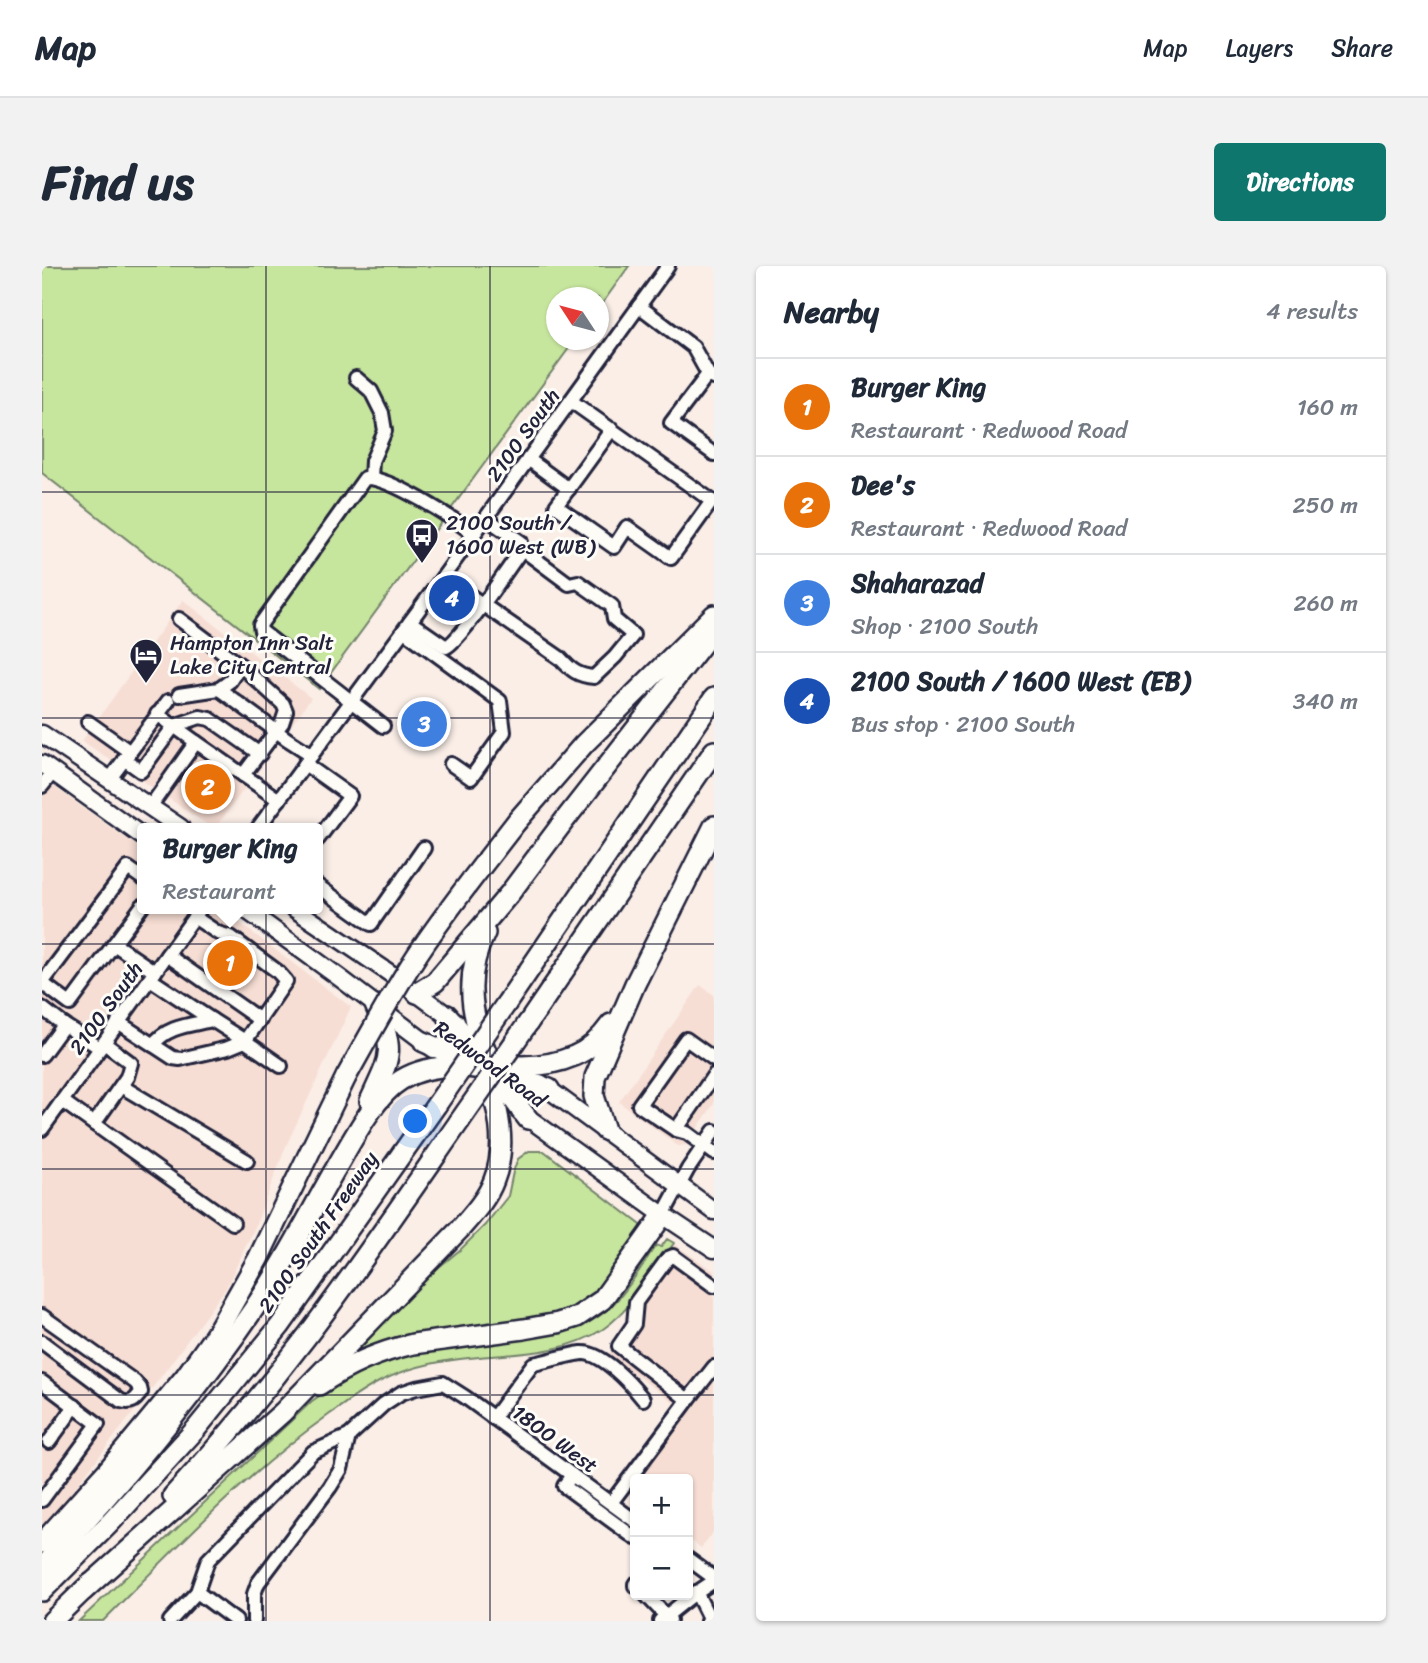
<!DOCTYPE html>
<html lang="en">
<head>
<meta charset="utf-8">
<style>
	:root { --surface:#fff; --page:#f2f2f3; --text:#1f2937; --muted:#747a83; --line:#e0e1e3; --accent:#0f766e }
	body { margin:0; font-family:Sriracha,sans-serif; background:var(--page); color:var(--text) }
	.controls { position:absolute; right:21px; bottom:21px; display:grid; overflow:hidden; border-radius:7px; box-shadow:0 2px 5px #0004 }
	.controls button { width:63px; height:63px; display:grid; place-items:center; padding:0; border:0; border-bottom:2px solid var(--line); background:var(--surface); color:var(--text); font:35px sans-serif }
	.compass { position:absolute; left:504px; top:21px; width:63px; height:63px; border-radius:50%; background:var(--surface); box-shadow:0 2px 5px #0004; rotate:306deg }
	.you { position:absolute; left:374px; top:856px; width:24px; height:24px; margin:-18px; border:5px solid #fff; border-radius:50%; background:#1a73e8; box-shadow:0 0 0 10px #1a73e833 }
	.badge { display:grid; place-items:center; width:46px; height:46px; border-radius:50%; background:var(--accent); color:#fff; font-size:23px; font-weight:700 }
	.pin { position:absolute; translate:-50% -50%; border:4px solid #fff; box-shadow:0 2px 7px #0006 }
	.popup { position:absolute; left:95px; top:557px; width:186px; height:91px; box-sizing:border-box; display:grid; place-content:center; border-radius:7px; background:var(--surface); filter:drop-shadow(0 2px 5px #0005); font-size:23px; white-space:nowrap; color:var(--muted) }
	.popup b { font-size:26px; color:var(--text) }
	.popup::after { content:''; position:absolute; left:50%; top:100%; margin-left:-14px; border:14px solid transparent; border-top-color:var(--surface) }
	.list { margin:0; padding:0; list-style:none }
	h2 { display:flex; justify-content:space-between; align-items:center; height:91px; margin:0; padding:0 28px; font-size:30px }
	h2 small { font-size:23px; font-weight:400; color:var(--muted) }
	.list li { display:grid; grid-template-columns:46px 1fr auto; gap:21px; align-items:center; box-sizing:border-box; height:98px; padding:0 28px; border-top:2px solid var(--line) }
	.list b { display:block; font-size:26px; white-space:nowrap }
	.list p { margin:0; font-size:23px; white-space:nowrap; color:var(--muted) }
	.list em { font-size:23px; font-style:normal; color:var(--muted) }
	.map { position:relative; flex:none; width:672px; height:1355px; overflow:hidden; border-radius:7px }
	header { display:flex; align-items:center; gap:42px; box-sizing:border-box; height:98px; padding:0 35px; background:var(--surface); border-bottom:2px solid var(--line) }
	header strong { font-size:33px }
	nav { display:flex; gap:38px; margin-inline-start:auto; font-size:24px }
	.intro { display:flex; align-items:center; justify-content:space-between; box-sizing:border-box; height:168px; padding:0 42px }
	h1 { margin:0; font-size:49px }
	.button { padding:18px 32px; border-radius:7px; background:var(--accent); color:#fff; font-size:24px; font-weight:700 }
	main { display:flex; gap:42px; padding:0 42px }
	aside { flex:1; background:var(--surface); border-radius:7px; box-shadow:0 2px 5px #0004 }
	.map>svg:first-child { display:block }
	.built { fill:#f7ded4 }
	.green { fill:#c6e59d; stroke:#74846c; stroke-width:2 }
	.lines { fill:none; stroke-linecap:round; stroke-linejoin:round }
	.minor-casing { stroke:#22223b; stroke-width:18 }
	.major-casing { stroke:#22223b; stroke-width:21 }
	.highway-casing { stroke:#22223b; stroke-width:24 }
	.minor { stroke:#fdfcf7; stroke-width:12 }
	.major { stroke:#fdfcf7; stroke-width:16 }
	.highway { stroke:#fdfcf7; stroke-width:19 }
	.highway-bridge-casing { stroke:#22223b; stroke-width:24; stroke-linecap:butt }
	.highway-bridge { stroke:#fdfcf7; stroke-width:19 }
	.grid { fill:none; stroke:#22223b; stroke-width:2; stroke-opacity:0.55 }
	.labels { text-anchor:middle; stroke-width:6; stroke-linejoin:round; paint-order:stroke }
	.street-label { font-size:21px; fill:#22223b; stroke:#fdfcf7 }
	.poi-label { font-size:21px; fill:#22223b; stroke:#fdfcf7; text-anchor:start }
</style>
</head>
<body>
<header>
<strong>Map</strong>
<nav><a>Map</a><a>Layers</a><a>Share</a></nav>
</header>
<div class="intro"><h1>Find us</h1><a class="button">Directions</a></div>
<main>
<div class="map">
<svg width="672" height="1355" viewBox="0 0 672 1355">
	<rect width="100%" height="100%" fill="#faeee7"/>
	<filter id="ink" filterUnits="userSpaceOnUse"><feTurbulence type="fractalNoise" baseFrequency=".0143" numOctaves="2"/><feDisplacementMap in="SourceGraphic" scale="14" xChannelSelector="R" yChannelSelector="G"/><feConvolveMatrix kernelMatrix="1 2 1 2 8 2 1 2 1" color-interpolation-filters="sRGB"/></filter>
	<g filter="url(#ink)">
		<g class="built">
			<path d="M 141,334 L 269,432 L 214,509 L 154,466 L 111,522 L 40,475 Z"/>
			<path d="M 154,468 L 212,510 L 173,562 L 170,562 L 114,524 Z"/>
			<path d="M 0,512 L 100,584 L 100,643 L 179,643 L 309,741 L 244,880 L 213,961 L 184,1022 L 118,1112 L 18,1241 L 0,1259 Z"/>
			<path d="M 658,719 L 672,729 L 672,838 L 644,879 L 636,880 L 577,836 Z"/>
			<path d="M 632,978 L 672,1005 L 672,1265 L 659,1282 L 646,1272 L 646,1213 L 593,1213 L 593,1233 L 574,1219 L 634,1138 L 566,1089 L 587,1060 L 590,1035 Z"/>
		</g>
		<g class="green">
			<path d="M 0,0 L 587,0 L 557,42 L 556,32 L 514,32 L 514,74 L 533,74 L 277,423 L 0,207 Z"/>
			<path d="M 487,885 L 502,885 L 603,962 L 552,1032 L 529,1048 L 309,1095 L 304,1089 L 329,1064 L 343,1056 L 372,1023 L 397,1001 L 419,983 L 443,959 L 466,930 L 471,906 L 476,893 Z"/>
			<path d="M 625,973 L 632,977 C 611,1007 591,1042 561,1063 C 519,1091 465,1087 418,1093 C 392,1096 364,1103 341,1114 C 322,1123 305,1136 288,1148 C 204,1207 133,1283 61,1355 L 37,1355 L 270,1135 C 284,1125 298,1115 315,1107 C 362,1083 419,1080 471,1073 C 497,1069 525,1068 549,1055 C 578,1040 596,1005 614,979 L 619,981 Z"/>
		</g>
		<g class="lines">
			<defs>
				<g id="minor">
					<path d="M 597,40 L 651,81 L 666,108 L 671,112"/>
					<path d="M 666,108 L 629,157 L 672,188"/>
					<path d="M 314,112 L 329,125 L 340,147 L 343,165 L 330,195 L 329,212"/>
					<path d="M 529,135 L 670,235 L 629,292 L 585,261 L 572,281 L 514,240 L 570,163"/>
					<path d="M 486,193 L 527,223"/>
					<path d="M 401,311 L 518,392 C 529,404 536,410 552,411 L 573,391 L 591,369 L 572,353 L 570,340 L 536,316 L 527,318 L 480,283"/>
					<path d="M 137,353 L 198,399 L 188,415 L 177,423 L 137,429"/>
					<path d="M 368,356 L 404,381 C 418,375 468,300 480,283 L 479,276 L 444,252"/>
					<path d="M 362,365 L 458,435 L 462,466 L 429,512 L 409,498"/>
					<path d="M 198,399 L 241,438 L 244,445 L 240,457 L 201,509"/>
					<path d="M 177,423 L 245,473 L 270,489"/>
					<path d="M 115,448 L 154,476"/>
					<path d="M 46,456 L 88,486"/>
					<path d="M 341,460 L 219,365 L 218,359 L 323,212 C 347,210 412,253 432,268"/>
					<path d="M 82,493 L 99,505 L 132,460 L 158,451 L 168,453 L 218,488"/>
					<path d="M 263,498 L 308,530 L 276,573"/>
					<path d="M 67,514 L 126,435"/>
					<path d="M 0,520 L 11,506"/>
					<path d="M 108,541 L 154,476 L 237,534"/>
					<path d="M 216,562 L 401,311 L 626,0"/>
					<path d="M 100,612 L 86,602 L 0,717 L 28,738 L 100,640"/>
					<path d="M 276,620 L 329,658 L 382,582"/>
					<path d="M 152,651 L 176,667 L 189,671 L 235,705 L 244,715 L 203,775 L 170,754"/>
					<path d="M 72,678 L 113,706"/>
					<path d="M 125,689 L 218,754"/>
					<path d="M 108,713 L 170,754 C 149,759 124,760 111,779"/>
					<path d="M 0,742 L 22,759 L 58,782"/>
					<path d="M 76,756 L 131,792 L 138,793 L 186,782 L 203,775 L 239,800"/>
					<path d="M 0,789 L 22,759"/>
					<path d="M 672,793 L 644,773 L 597,839 L 634,864 L 645,867 L 672,887"/>
					<path d="M 79,820 L 205,895"/>
					<path d="M 20,835 L 191,957"/>
					<path d="M 52,858 L 85,811 L 89,797 L 62,777"/>
					<path d="M 0,863 L 158,643"/>
					<path d="M 634,864 L 672,809"/>
					<path d="M 621,949 L 646,903 L 672,865"/>
					<path d="M 0,1050 L 93,1116 L 98,1122 L 99,1126 C 93,1135 89,1138 79,1135 L 0,1076"/>
					<path d="M 0,1116 L 56,1158 L 0,1234"/>
					<path d="M 646,1134 L 672,1101"/>
					<path d="M 451,1152 L 491,1098 C 507,1095 524,1089 540,1087 C 560,1086 589,1118 601,1133"/>
					<path d="M 7,1176 L 33,1140"/>
					<path d="M 530,1209 L 522,1220 L 593,1272"/>
					<path d="M 569,1237 L 646,1134 L 577,1080 L 592,1058 L 594,1036 L 626,992 L 631,990 L 672,1020"/>
					<path d="M 646,1293 L 672,1312"/>
					<path d="M 593,1318 L 593,1320"/>
					<path d="M 155,1326 L 194,1355"/>
					<path d="M 654,1326 L 667,1352 L 665,1355"/>
					<path d="M 604,1329 L 628,1354"/>
					<path d="M 128,1355 L 155,1326 L 166,1294 L 271,1186 L 307,1170 L 342,1138 L 359,1127 L 374,1122 L 401,1117 L 423,1131 L 593,1255"/>
					<path d="M 212,1355 L 212,1328 L 216,1317 L 288,1221 L 299,1203 L 307,1170"/>
					<path d="M 618,1355 L 648,1331 L 672,1315"/>
				</g>
				<g id="major">
					<path d="M 0,468 L 139,562"/>
					<path d="M 0,498 L 100,570"/>
					<path d="M 203,643 L 298,712 L 392,783"/>
					<path d="M 253,643 L 349,708 L 414,756"/>
					<path d="M 498,817 L 672,945"/>
					<path d="M 478,846 L 621,949 L 672,983"/>
				</g>
				<g id="highway">
					<path d="M 475,555 L 542,478 L 672,349"/>
					<path d="M 443,667 C 410,733 444,800 486,853"/>
					<path d="M 375,727 L 393,716 L 468,627 L 522,555 L 672,363"/>
					<path d="M 464,738 L 672,432"/>
					<path d="M 486,757 L 672,485"/>
					<path d="M 382,776 C 425,797 486,810 532,790 C 547,784 559,772 569,758"/>
					<path d="M 328,835 C 349,789 354,787 333,739"/>
					<path d="M 563,864 L 552,830 L 553,811 L 593,718 L 672,560"/>
					<path d="M 277,1119 C 306,1099 336,1086 371,1078 L 482,1063 L 516,1057 L 535,1051 L 560,1034 L 621,949"/>
					<path d="M 131,1230 C 178,1179 223,1125 265,1070 C 318,1000 367,928 417,856"/>
					<path d="M 0,1277 L 65,1205 L 110,1151 L 143,1111 L 173,1069 L 216,993 L 304,811"/>
					<path d="M 0,1302 C 76,1221 148,1136 211,1044 C 241,1001 265,953 291,907 C 308,879 331,831 359,814 C 404,787 462,806 507,823"/>
					<path d="M 0,1325 L 68,1257 L 154,1163 L 238,1060 L 395,838"/>
					<path d="M 41,1325 L 241,1146 L 418,963 C 431,948 445,933 452,914 C 469,871 451,816 428,779 C 422,768 413,758 405,749"/>
					<path d="M 10,1355 L 48,1318"/>
				</g>
			</defs>
			<use href="#minor" class="minor-casing"/>
			<use href="#major" class="major-casing"/>
			<use href="#highway" class="highway-casing"/>
			<use href="#minor" class="minor"/>
			<use href="#major" class="major"/>
			<use href="#highway" class="highway"/>
			<defs>
				<g id="highway-bridge">
					<path d="M 304,811 C 327,770 349,729 375,689 C 406,642 441,599 475,555"/>
					<path d="M 395,838 L 464,738"/>
					<path d="M 417,856 L 486,757"/>
				</g>
			</defs>
			<use href="#highway-bridge" class="highway-bridge-casing"/>
			<use href="#highway-bridge" class="highway-bridge"/>
		</g>
	</g>
	<path class="grid" d="M 224,0 L 224,1355M 448,0 L 448,1355M 0,226 L 672,226M 0,452 L 672,452M 0,678 L 672,678M 0,903 L 672,903M 0,1129 L 672,1129"/>
	<defs>
		<symbol id="bus-pin" viewBox="-11 -11 22 30"><path d="M0 17L-7.5 6A9.5 9.5 0 1 1 7.5 6Z" fill="#22223b" stroke="#fdfcf7"/><path d="M-5-6H5V4H4V6H2V4H-2V6H-4V4H-5ZM-3.5-4V0h7V-4ZM-3.5 1.2v1.5H-2V1.2ZM2 1.2v1.5H3.5V1.2Z" fill="#fff"/></symbol>
		<symbol id="hotel-pin" viewBox="-11 -11 22 30"><path d="M0 17L-7.5 6A9.5 9.5 0 1 1 7.5 6Z" fill="#22223b" stroke="#fdfcf7"/><path d="M-6-4.5h1.5V1H6V5H4.5V3h-9V5H-6ZM-4 0a1.8 1.8 0 1 1 3.6 0ZM.5 0V-2.5h3Q6-2.5 6 0Z" fill="#fff"/></symbol>
	</defs>
	<g fill-rule="evenodd">
		<use href="#bus-pin" x="361" y="250" width="38" height="52"/>
		<use href="#hotel-pin" x="85" y="370" width="38" height="52"/>
	</g>
	<g class="labels">
		<g class="street-label">
			<text transform="translate(481 169) rotate(-54)" y="7">2100 South</text>
			<text transform="translate(64 742) rotate(-54)" y="7">2100 South</text>
			<text transform="translate(448 798) rotate(36)" y="7">Redwood Road</text>
			<text transform="translate(276 966) rotate(-55)" y="7">2100 South Freeway</text>
			<text transform="translate(513 1173) rotate(36)" y="7">1800 West</text>
		</g>
		<g class="poi-label">
			<text x="404" y="264">2100 South /<tspan x="404" dy="24">1600 West (WB)</tspan></text>
			<text x="128" y="384">Hampton Inn Salt<tspan x="128" dy="24">Lake City Central</tspan></text>
		</g>
	</g>
</svg>
<div class="controls">
<button>+</button>
<button>−</button>
</div>
<svg class="compass" viewBox="-18 -18 36 36"><path d="M0-13l5 13h-10z" fill="#e53935"/><path d="M0 13l5-13h-10z" fill="#747a83"/></svg>
<div class="you"></div>
<div class="pin badge" style="left:188px;top:697px;background:#e8710a">1</div>
<div class="popup"><b>Burger King</b>Restaurant</div>
<div class="pin badge" style="left:166px;top:521px;background:#e8710a">2</div>
<div class="pin badge" style="left:382px;top:458px;background:#3f7fe0">3</div>
<div class="pin badge" style="left:410px;top:332px;background:#1a4fb4">4</div>
</div>
<aside>
<h2>Nearby<small>4 results</small></h2>
<ul class="list">
<li><span class="badge" style="background:#e8710a">1</span><div><b>Burger King</b><p>Restaurant · Redwood Road</p></div><em>160 m</em></li>
<li><span class="badge" style="background:#e8710a">2</span><div><b>Dee's</b><p>Restaurant · Redwood Road</p></div><em>250 m</em></li>
<li><span class="badge" style="background:#3f7fe0">3</span><div><b>Shaharazad</b><p>Shop · 2100 South</p></div><em>260 m</em></li>
<li><span class="badge" style="background:#1a4fb4">4</span><div><b>2100 South / 1600 West (EB)</b><p>Bus stop · 2100 South</p></div><em>340 m</em></li>
</ul>
</aside>
</main>
</body>
</html>
